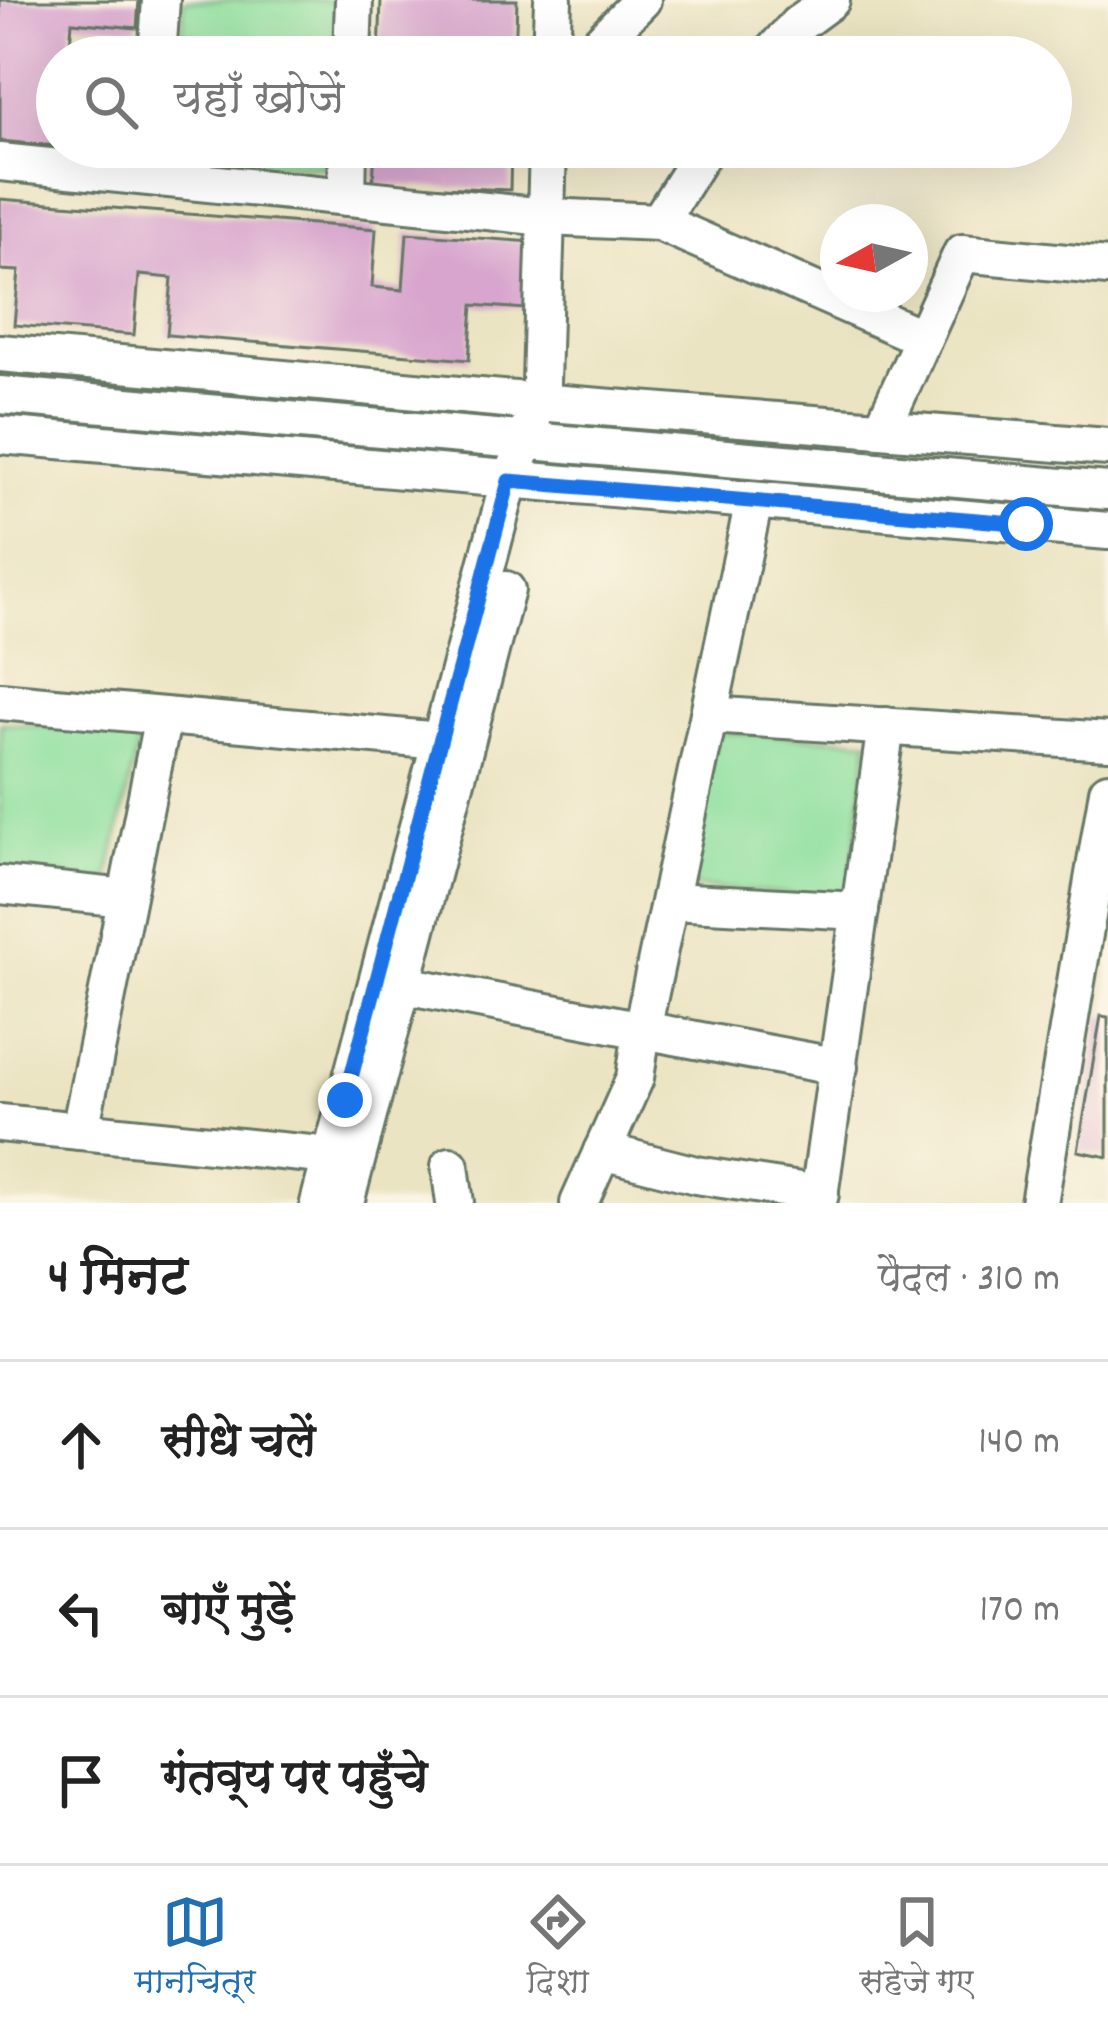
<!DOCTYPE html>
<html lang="hi">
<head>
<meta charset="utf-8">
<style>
	:root { --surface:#fff; --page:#f2f2f2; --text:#222; --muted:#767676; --line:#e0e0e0; --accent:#1f6fb2 }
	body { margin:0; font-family:Dekko,"Playpen Sans Deva",sans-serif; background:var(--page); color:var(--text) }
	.compass { position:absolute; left:820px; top:204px; width:108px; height:108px; border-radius:50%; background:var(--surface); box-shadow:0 12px 48px #0002; rotate:262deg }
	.stop { position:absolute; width:36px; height:36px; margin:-27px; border:9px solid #1a73e8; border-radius:50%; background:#fff }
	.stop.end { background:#1a73e8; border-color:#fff; box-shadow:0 3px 12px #0008 }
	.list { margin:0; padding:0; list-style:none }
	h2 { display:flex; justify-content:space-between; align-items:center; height:156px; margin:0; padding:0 48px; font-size:51px }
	h2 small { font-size:39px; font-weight:400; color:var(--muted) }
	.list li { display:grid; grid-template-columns:78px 1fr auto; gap:36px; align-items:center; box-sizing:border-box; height:168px; padding:0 48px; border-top:3px solid var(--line) }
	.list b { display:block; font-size:45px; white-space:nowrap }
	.list em { font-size:39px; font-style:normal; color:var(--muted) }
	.icon { flex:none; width:66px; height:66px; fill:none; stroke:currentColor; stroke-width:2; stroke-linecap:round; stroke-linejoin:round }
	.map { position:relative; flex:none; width:1108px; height:1203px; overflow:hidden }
	.search { position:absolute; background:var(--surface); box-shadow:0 12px 48px #0002; left:36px; right:36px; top:36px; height:132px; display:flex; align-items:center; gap:30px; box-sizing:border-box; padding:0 42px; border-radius:66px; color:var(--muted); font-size:45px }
	.sheet { height:660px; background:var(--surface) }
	nav { display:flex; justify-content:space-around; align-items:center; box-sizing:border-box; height:168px; border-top:3px solid var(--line); background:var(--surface); font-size:33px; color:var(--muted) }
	nav a { display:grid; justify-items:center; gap:6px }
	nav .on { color:var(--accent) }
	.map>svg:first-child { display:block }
	.green { fill:#8fe09f; stroke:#578e6a; stroke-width:3 }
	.building { fill:#d8a5ce }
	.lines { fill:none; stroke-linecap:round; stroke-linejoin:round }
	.minor-casing { stroke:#676; stroke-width:42 }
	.minor { stroke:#fff; stroke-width:36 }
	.route { stroke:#1a73e8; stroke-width:15 }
</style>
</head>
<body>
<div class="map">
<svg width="1108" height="1203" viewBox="0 0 1108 1203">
	<rect width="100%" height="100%" fill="#fcf5e5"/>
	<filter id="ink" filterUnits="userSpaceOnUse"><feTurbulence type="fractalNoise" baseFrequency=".00833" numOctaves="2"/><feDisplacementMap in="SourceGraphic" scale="24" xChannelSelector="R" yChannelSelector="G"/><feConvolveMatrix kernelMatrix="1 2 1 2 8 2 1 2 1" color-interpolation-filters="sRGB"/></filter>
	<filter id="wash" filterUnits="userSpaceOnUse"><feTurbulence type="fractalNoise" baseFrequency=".004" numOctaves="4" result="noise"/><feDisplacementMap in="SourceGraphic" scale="48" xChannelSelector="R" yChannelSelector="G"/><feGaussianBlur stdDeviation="2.7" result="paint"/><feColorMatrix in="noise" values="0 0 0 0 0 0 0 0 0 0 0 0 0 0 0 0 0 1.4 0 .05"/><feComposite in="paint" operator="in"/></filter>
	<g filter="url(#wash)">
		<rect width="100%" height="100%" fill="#ebe4c2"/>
		<g class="green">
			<path d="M 184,0 L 337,0 L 334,57 L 181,57 Z"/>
			<path d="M 175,147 L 328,147 L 327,168 L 174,158 Z"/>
			<path d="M 0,723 L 140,734 L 108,881 L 0,871 Z"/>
			<path d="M 717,732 L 869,740 L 848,899 L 682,886 Z"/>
		</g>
		<g id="blocks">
			<g class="building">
				<path d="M 0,0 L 139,0 L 137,28 L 72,22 L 69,57 L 57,57 L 57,146 L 0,141 Z"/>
				<path d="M 381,0 L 517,0 L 515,57 L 379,57 Z"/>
				<path d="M 375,147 L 511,147 L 510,190 L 373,184 Z"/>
				<path d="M 0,199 L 376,229 L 372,287 L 403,290 L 407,233 L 532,242 L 526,309 L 473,305 L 469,360 L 167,335 L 172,278 L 139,275 L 134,335 L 14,325 L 19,271 L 0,270 Z"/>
				<path d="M 1101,1016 L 1108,1017 L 1108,1157 L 1078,1151 Z"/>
			</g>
		</g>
	</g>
	<g filter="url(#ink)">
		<use href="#blocks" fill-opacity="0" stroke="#676" stroke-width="3"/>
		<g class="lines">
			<defs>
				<g id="minor">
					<path d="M 157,57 L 161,0"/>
					<path d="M 352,57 L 354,0"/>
					<path d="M 551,57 L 553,0"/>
					<path d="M 586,57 L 642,0"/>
					<path d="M 768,57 L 797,25 L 831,0"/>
					<path d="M 0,162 L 546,217 L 659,222 L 923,338"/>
					<path d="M 347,197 L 348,147"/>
					<path d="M 659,222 L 706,147"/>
					<path d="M 0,353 L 537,402 L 1108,447"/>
					<path d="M 0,395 L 1108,491"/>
					<path d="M 882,429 L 962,253 L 1108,267"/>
					<path d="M 0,435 L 1108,531"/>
					<path d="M 0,701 L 440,741"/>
					<path d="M 709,715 L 1108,741"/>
					<path d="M 0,885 L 126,898"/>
					<path d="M 670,901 L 860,911"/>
					<path d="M 383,981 L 839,1067"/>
					<path d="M 0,1123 L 331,1156"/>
					<path d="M 80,1131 L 163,716"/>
					<path d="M 602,1151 L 696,1175 L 820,1194"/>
					<path d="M 450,1166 L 455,1203"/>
					<path d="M 319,1203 L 509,481 C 526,446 533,420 541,383 L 548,147"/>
					<path d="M 345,1203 L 506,590"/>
					<path d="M 579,1203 L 635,1078 L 642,1030 L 754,501"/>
					<path d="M 818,1203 L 886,726"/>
					<path d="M 1039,1203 L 1108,791"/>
				</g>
			</defs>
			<use href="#minor" class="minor-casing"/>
			<use href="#minor" class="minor"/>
		</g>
	</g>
	<g class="lines" filter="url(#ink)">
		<path class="route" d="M 345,1100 L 509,481 L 1026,524"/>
	</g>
</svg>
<svg class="compass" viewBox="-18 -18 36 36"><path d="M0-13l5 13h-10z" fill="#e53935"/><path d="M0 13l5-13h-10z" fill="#767676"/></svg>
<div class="stop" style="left:1026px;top:524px"></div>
<div class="stop end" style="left:345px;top:1100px"></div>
<div class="search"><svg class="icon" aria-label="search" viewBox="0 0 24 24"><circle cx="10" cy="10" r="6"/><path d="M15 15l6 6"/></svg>यहाँ खोजें</div>
</div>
<section class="sheet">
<h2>4 मिनट<small>पैदल · 310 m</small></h2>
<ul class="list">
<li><svg class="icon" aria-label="ahead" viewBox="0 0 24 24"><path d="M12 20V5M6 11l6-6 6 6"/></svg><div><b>सीधे चलें</b></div><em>140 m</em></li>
<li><svg class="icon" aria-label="left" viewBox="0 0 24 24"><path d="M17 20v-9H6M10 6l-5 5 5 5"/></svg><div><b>बाएँ मुड़ें</b></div><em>170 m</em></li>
<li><svg class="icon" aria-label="arrive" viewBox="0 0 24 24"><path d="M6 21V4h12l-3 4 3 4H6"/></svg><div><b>गंतव्य पर पहुँचे</b></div></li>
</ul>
</section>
<nav>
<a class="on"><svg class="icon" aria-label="map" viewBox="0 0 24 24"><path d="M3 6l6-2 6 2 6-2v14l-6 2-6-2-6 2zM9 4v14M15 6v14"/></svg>मानचित्र</a>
<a><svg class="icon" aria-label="directions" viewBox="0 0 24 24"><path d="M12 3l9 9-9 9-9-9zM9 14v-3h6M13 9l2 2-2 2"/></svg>दिशा</a>
<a><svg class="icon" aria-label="saved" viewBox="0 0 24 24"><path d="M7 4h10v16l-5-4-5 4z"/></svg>सहेजे गए</a>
</nav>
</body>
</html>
